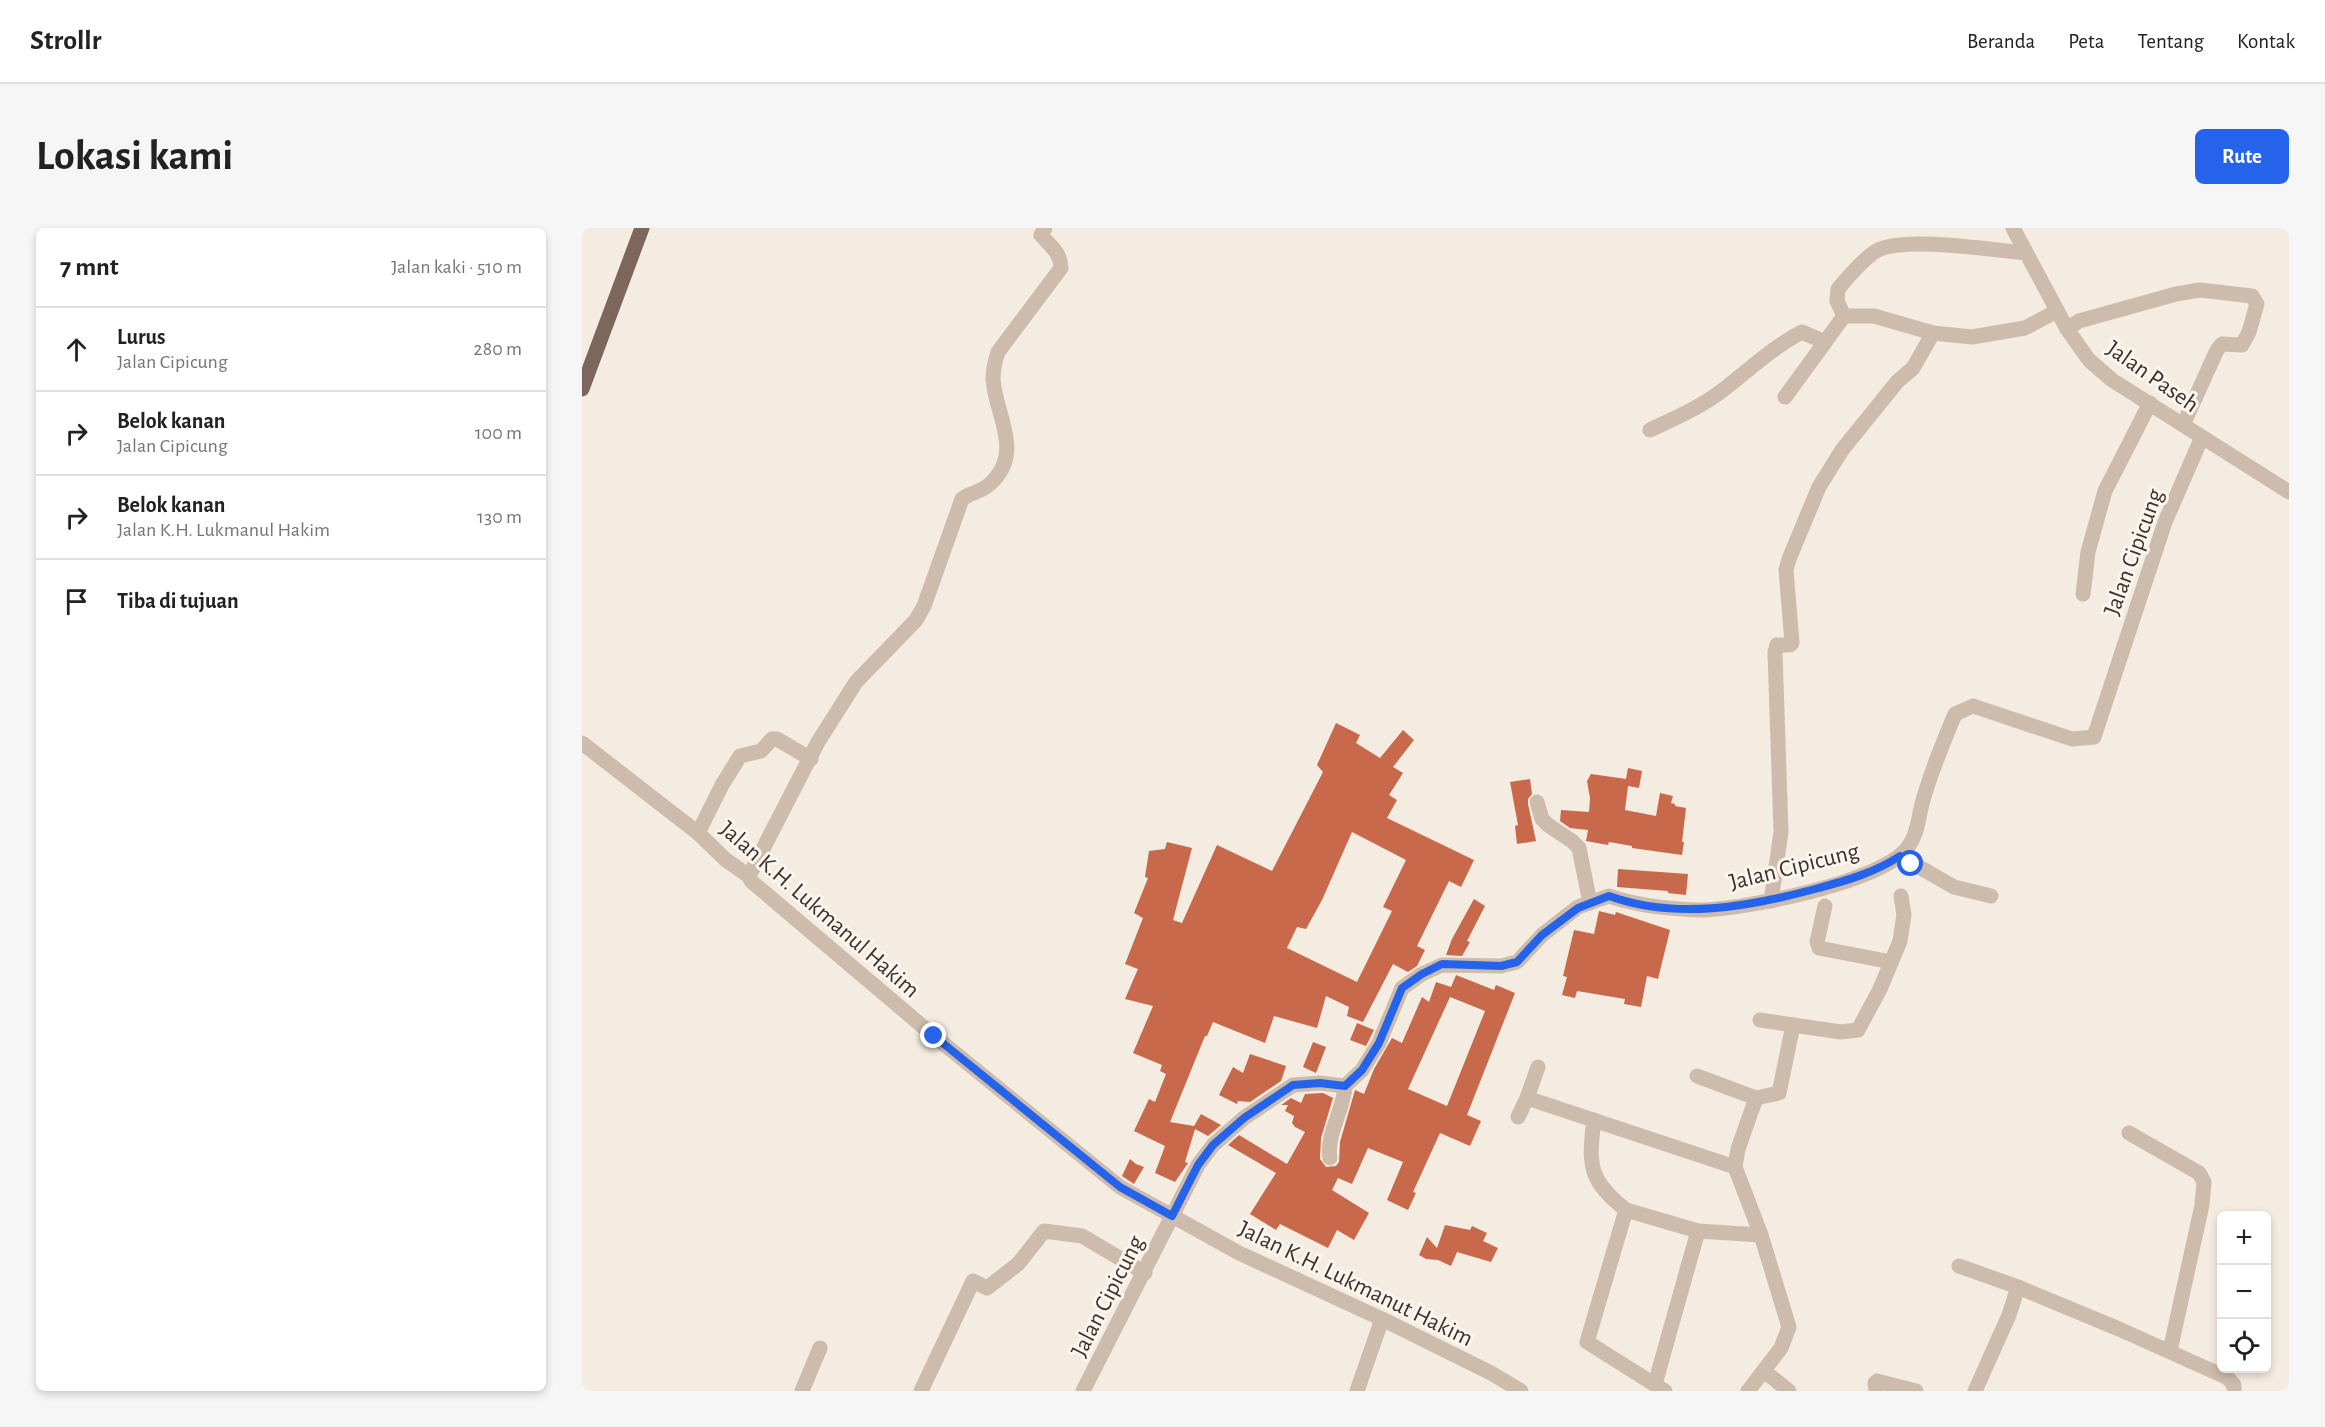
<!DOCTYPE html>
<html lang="id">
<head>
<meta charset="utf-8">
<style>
	:root { --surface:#fff; --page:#f6f6f6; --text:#222; --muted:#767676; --line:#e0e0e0; --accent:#2563eb }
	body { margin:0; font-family:"Alegreya Sans",sans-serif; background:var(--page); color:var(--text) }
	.controls { position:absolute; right:18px; bottom:18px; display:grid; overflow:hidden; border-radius:9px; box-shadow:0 3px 9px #0003 }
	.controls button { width:54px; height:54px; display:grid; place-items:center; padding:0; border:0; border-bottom:2px solid var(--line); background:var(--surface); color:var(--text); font:30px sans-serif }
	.stop { position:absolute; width:18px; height:18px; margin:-14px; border:4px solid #2563eb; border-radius:50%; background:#fff }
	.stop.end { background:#2563eb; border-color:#fff; box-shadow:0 2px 6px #0008 }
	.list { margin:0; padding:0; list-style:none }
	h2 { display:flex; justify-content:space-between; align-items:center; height:78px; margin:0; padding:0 24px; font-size:26px }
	h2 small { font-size:20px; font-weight:400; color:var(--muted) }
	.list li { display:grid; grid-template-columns:39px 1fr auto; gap:18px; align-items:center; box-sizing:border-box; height:84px; padding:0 24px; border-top:2px solid var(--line) }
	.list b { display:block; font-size:22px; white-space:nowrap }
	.list p { margin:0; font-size:20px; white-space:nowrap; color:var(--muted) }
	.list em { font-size:20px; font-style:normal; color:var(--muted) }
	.icon { flex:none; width:33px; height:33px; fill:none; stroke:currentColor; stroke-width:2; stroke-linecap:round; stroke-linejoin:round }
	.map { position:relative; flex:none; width:1707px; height:1163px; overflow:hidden; border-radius:9px }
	header { display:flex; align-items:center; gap:36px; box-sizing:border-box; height:84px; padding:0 30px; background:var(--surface); border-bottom:2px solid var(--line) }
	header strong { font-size:28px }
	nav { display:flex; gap:33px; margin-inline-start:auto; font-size:21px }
	.intro { display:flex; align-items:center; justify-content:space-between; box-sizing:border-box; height:144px; padding:0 36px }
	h1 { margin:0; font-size:42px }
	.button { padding:15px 27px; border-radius:9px; background:var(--accent); color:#fff; font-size:21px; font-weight:700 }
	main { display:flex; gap:36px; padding:0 36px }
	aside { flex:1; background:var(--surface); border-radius:9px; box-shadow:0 3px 9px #0003 }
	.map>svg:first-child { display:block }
	.building { fill:#c8694b; fill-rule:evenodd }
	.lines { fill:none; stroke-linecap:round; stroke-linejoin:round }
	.minor { stroke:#cdbbac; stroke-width:15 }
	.major { stroke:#7d675c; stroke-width:15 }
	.route { stroke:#2563eb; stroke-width:8 }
	.labels { text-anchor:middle; stroke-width:6; stroke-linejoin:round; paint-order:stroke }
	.street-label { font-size:24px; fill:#3b302b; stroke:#fbf5ee }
</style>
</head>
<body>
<header>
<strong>Strollr</strong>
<nav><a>Beranda</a><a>Peta</a><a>Tentang</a><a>Kontak</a></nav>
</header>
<div class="intro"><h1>Lokasi kami</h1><a class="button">Rute</a></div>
<main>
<aside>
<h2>7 mnt<small>Jalan kaki · 510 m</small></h2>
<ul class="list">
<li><svg class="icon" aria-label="ahead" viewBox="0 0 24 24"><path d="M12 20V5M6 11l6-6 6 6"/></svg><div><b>Lurus</b><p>Jalan Cipicung</p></div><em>280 m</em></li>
<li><svg class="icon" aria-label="right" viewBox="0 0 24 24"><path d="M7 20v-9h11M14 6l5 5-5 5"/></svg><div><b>Belok kanan</b><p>Jalan Cipicung</p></div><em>100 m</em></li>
<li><svg class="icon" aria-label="right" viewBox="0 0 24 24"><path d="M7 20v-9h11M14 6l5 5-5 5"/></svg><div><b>Belok kanan</b><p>Jalan K.H. Lukmanul Hakim</p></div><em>130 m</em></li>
<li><svg class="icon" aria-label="arrive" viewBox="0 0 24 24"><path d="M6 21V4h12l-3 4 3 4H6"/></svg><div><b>Tiba di tujuan</b></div></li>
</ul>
</aside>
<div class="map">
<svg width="1707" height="1163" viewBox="0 0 1707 1163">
	<rect width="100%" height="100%" fill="#f4ebe1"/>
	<g class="building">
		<path d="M 754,495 L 778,507 L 774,515 L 798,530 L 821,502 L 832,512 L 811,539 L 821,545 L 807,567 L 815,572 L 805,590 L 892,632 L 879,659 L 867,653 L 835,718 L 843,722 L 835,738 L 826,744 L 811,736 L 781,794 L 765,788 L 767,779 L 744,768 L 735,800 L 692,788 L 683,815 L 631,794 L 625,808 L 623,808 L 588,894 L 612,898 L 619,886 L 639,897 L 626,908 L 613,901 L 603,934 L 606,935 L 593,954 L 573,945 L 583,918 L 552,903 L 567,871 L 573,874 L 584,846 L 578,843 L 580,837 L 551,825 L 571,778 L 543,771 L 556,741 L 543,736 L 561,690 L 552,685 L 566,650 L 563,649 L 567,623 L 583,621 L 585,614 L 610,620 L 591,692 L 600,695 L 635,617 L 690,643 L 741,544 L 735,537 ZM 770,604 L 824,632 L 801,679 L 810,683 L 775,754 L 705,720 L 715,699 L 724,701 L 740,672 Z"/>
		<path d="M 1046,540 L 1060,543 L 1057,560 L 1046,558 L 1043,582 L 1074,588 L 1078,565 L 1091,568 L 1089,575 L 1093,576 L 1093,578 L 1104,580 L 1100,614 L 1102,614 L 1100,627 L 1050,620 L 1050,618 L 1027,614 L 1026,617 L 1004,613 L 1006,602 L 988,600 L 978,593 L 979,582 L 1007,584 L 1008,570 L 1005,553 L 1009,546 L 1044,551 Z"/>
		<path d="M 948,551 L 950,566 L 946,571 L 946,576 L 954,613 L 935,616 L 933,598 L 936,597 L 928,554 Z"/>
		<path d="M 1036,641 L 1106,646 L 1104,667 L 1086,665 L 1086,663 L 1035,659 Z"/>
		<path d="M 892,671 L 903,678 L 885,713 L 888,714 L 880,728 L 864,727 L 870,711 Z"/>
		<path d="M 1017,683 L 1033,687 L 1034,684 L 1088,702 L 1076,751 L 1065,748 L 1059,779 L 1042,776 L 1043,771 L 995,763 L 993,770 L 980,767 L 985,749 L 981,748 L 992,702 L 1012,706 Z"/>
		<path d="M 874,747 L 912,762 L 914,757 L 933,765 L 885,887 L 899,893 L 888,918 L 858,905 L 831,964 L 834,965 L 826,982 L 805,972 L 821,934 L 786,920 L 770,956 L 756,950 L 750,962 L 787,985 L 772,1012 L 755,1002 L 746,1020 L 698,996 L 694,1002 L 668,986 L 694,945 L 646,917 L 657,907 L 705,936 L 723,904 L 713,899 L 710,895 L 712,888 L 703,883 L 706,877 L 699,877 L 709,870 L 719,875 L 723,866 L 741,865 L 751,870 L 739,910 L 738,931 L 744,939 L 754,938 L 757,934 L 758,914 L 773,862 L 782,866 L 792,841 L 810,810 L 820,815 L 840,769 L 847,774 L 854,754 L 869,759 ZM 868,769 L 903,783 L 865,878 L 826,861 Z"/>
		<path d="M 775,795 L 792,802 L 784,818 L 768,812 Z"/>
		<path d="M 731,814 L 744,819 L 734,845 L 721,839 Z"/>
		<path d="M 668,826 L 704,838 L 699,853 L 668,874 L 656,873 L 655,876 L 637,867 L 651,839 L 661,845 Z"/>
		<path d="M 548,931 L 554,936 L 562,939 L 552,956 L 540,948 Z"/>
		<path d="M 863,997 L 888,1002 L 890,998 L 905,1005 L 901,1013 L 916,1020 L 909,1034 L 875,1024 L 869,1038 L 856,1032 L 844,1031 L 837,1027 L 845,1009 L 855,1020 Z"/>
	</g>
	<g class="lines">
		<g class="minor">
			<path d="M 1431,0 L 1485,101 L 1507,132 L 1530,152 L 1707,264"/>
			<path d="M 1262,88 L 1255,73 L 1256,61 C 1266,49 1283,29 1296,22 C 1324,8 1410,22 1444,25"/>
			<path d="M 1485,101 L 1497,93 L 1594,66 L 1618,62 L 1670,68 L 1675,76 L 1667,104 L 1660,117 L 1640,116 L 1635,122 L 1601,197"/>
			<path d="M 1203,169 L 1262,88 L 1292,88 L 1351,105 L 1390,109 L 1443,100 L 1475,83"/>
			<path d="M 1068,202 C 1093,190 1119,179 1141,162 C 1167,142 1191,119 1220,104 L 1243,114"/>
			<path d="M 1501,366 L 1506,324 L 1523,263 L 1568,175"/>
			<path d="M 0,515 L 116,605 L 144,632 L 167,648 L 169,653 L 352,808 L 538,959 L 657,1025 L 800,1091 L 909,1145 L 939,1163"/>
			<path d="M 955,574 L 960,591 L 966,597 L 990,613 L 997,620 L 1008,675"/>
			<path d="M 116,605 L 140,557 L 158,528 L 179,523 L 190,511 L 195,511 L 229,531"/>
			<path d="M 1318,628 L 1372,659 L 1409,668"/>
			<path d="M 167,648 L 236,514 L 274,454 L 334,392 L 342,378 L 380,271 C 389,264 398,265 408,256 C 443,224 413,187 411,151 C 411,142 413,133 416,124 L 479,40 C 478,23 469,19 459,7 L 463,0"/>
			<path d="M 1189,673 L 1199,604 L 1193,424 L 1195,417 L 1208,417 L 1210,415 L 1204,342 L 1207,331 L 1237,259 L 1260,222 L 1315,154 L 1331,140 L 1351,105"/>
			<path d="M 1243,678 L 1235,714 L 1237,720 L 1309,734"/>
			<path d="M 1178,792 L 1211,797"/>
			<path d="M 1115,848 L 1174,870 L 1156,921 L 1153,939 L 1179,1007 L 1207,1099 L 1199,1120 L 1166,1163"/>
			<path d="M 945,870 L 956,839"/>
			<path d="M 1174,870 L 1197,865 L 1211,797 L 1259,804 L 1276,802 L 1298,761 L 1318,713 L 1322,687 L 1319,668"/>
			<path d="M 936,889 L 945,870 L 1153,939"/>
			<path d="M 1012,892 C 1006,937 1007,953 1044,982"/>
			<path d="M 1547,905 L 1617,945 L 1622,954 L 1620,977 L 1588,1123"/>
			<path d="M 748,930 C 744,906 762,882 763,858"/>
			<path d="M 1377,1038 L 1436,1059 L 1427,1087 L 1393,1163"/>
			<path d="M 1436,1059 L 1537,1101 L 1646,1150 L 1652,1157 L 1652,1163"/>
			<path d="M 1182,1143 L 1207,1163"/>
			<path d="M 1073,1156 L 1116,1003"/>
			<path d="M 220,1163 L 238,1120"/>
			<path d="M 339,1163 L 391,1053 L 405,1060 L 436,1036 L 462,1003 L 500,1008 L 563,1045"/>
			<path d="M 501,1163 L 616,937 L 631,917 L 662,890 L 711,857 L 738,855 L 763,858 L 780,842 L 797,815 L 820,760 L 840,746 L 860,737 L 919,738 L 935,734 L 960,707 L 996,679 L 1027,668 C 1056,678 1086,681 1116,682 C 1160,682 1302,654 1326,619 C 1336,605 1336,591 1340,576 C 1348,545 1361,515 1373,486 L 1391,478 L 1490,511 L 1512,509 L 1583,294 L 1620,209"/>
			<path d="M 775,1163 L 800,1091"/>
			<path d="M 1083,1163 L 1005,1114 L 1044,982 L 1116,1003 L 1179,1007"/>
			<path d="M 1294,1163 L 1293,1155 L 1295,1153 L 1334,1163"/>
		</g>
		<path class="major" d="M 0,161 L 60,0"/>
	</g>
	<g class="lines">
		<path class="route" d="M 352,808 L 538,959 L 590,988 L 616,937 L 631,917 L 662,890 L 711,857 L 738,855 L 763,858 L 780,842 L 797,815 L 820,760 L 840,746 L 860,736 L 919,738 L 935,734 L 960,707 L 996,680 L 1027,668 C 1094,692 1166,679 1233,661 C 1263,653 1292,645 1318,628 L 1329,636"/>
	</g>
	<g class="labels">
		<g class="street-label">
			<text transform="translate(1571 148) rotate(35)" y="8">Jalan Paseh</text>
			<text transform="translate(1551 324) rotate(-70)" y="8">Jalan Cipicung</text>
			<text transform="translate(1212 638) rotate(-14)" y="8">Jalan Cipicung</text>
			<text transform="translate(238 681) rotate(41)" y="8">Jalan K.H. Lukmanul Hakim</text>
			<text transform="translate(774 1055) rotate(26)" y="8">Jalan K.H. Lukmanut Hakim</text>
			<text transform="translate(525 1068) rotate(-63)" y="8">Jalan Cipicung</text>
		</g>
	</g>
</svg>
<div class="controls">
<button>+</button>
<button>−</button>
<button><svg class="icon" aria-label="locate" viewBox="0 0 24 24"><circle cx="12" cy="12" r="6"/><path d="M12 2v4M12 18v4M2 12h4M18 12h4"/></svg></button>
</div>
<div class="stop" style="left:1329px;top:636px"></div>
<div class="stop end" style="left:352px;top:808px"></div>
</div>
</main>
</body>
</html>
